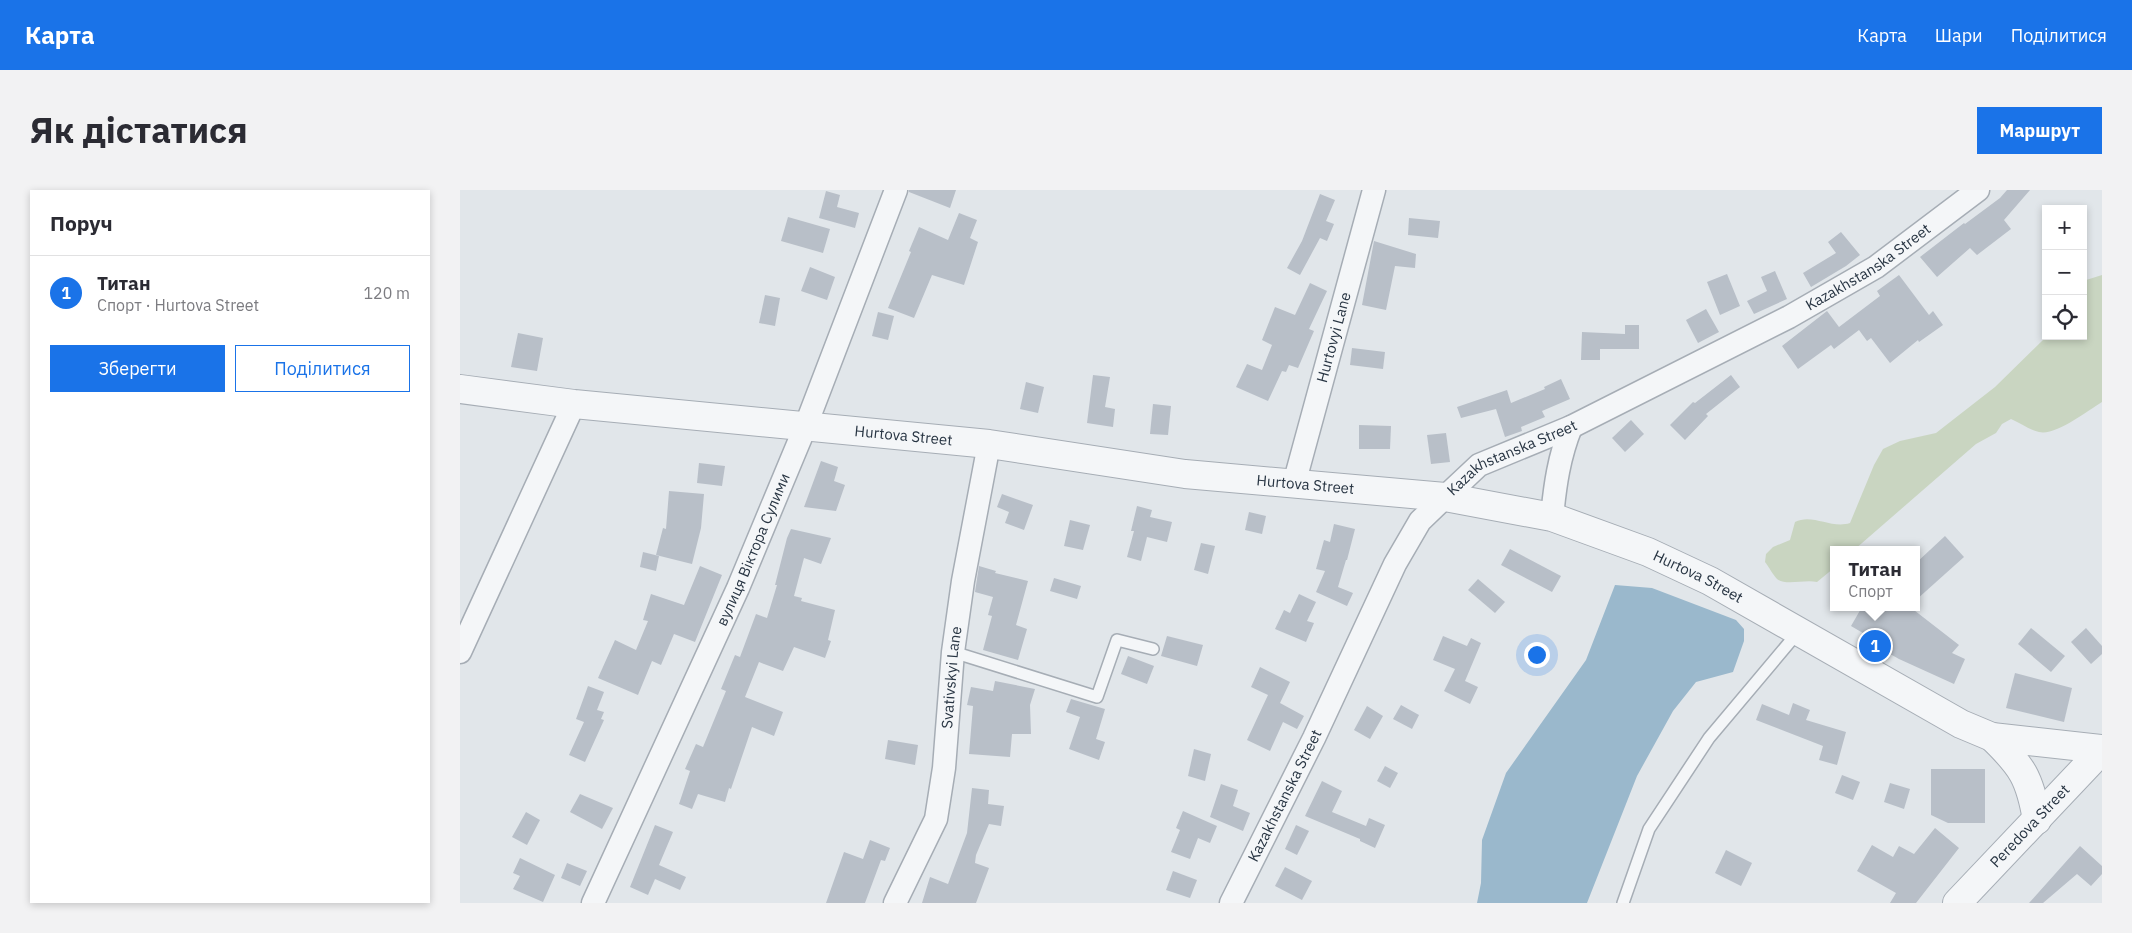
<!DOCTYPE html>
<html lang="uk">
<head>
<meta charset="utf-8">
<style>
	:root { --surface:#fff; --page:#f2f2f3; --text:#2b2b33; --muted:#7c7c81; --line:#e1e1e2; --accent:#1a73e8 }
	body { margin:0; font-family:"IBM Plex Sans",sans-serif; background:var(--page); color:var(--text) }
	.controls { position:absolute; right:15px; top:15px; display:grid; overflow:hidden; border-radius:0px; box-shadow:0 2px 8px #0003 }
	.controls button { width:45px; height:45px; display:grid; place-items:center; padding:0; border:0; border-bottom:1px solid var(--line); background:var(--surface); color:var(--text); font:25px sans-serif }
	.you { position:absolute; left:1076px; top:464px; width:18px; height:18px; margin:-12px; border:4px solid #fff; border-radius:50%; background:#1a73e8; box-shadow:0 0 0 8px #1a73e833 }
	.badge { display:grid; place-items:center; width:32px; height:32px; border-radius:50%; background:var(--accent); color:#fff; font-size:16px; font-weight:700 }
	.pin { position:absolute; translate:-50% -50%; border:2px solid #fff; box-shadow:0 1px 5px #0006 }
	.popup { position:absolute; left:1370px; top:356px; width:90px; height:65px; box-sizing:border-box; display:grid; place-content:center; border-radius:0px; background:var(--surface); filter:drop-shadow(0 1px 4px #0005); font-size:16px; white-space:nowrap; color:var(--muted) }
	.popup b { font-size:19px; color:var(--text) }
	.popup::after { content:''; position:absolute; left:50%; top:100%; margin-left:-10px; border:10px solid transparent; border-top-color:var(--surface) }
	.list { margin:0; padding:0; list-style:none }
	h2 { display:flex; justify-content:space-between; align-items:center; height:65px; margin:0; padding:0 20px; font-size:21px }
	h2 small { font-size:16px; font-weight:400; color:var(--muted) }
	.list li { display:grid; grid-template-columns:32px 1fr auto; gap:15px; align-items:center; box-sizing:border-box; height:75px; padding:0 20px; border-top:1px solid var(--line) }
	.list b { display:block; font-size:19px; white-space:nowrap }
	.list p { margin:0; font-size:16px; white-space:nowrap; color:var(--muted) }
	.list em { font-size:16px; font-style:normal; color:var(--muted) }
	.actions { display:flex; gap:10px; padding:15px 20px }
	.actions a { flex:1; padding:11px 0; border:1px solid var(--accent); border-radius:0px; text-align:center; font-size:18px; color:var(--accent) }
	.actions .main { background:var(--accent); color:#fff }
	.icon { flex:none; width:28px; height:28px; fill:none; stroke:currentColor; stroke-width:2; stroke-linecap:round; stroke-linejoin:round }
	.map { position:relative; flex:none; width:1642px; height:713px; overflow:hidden; border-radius:0px }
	header { display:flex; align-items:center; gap:30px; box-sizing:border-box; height:70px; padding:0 25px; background:var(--accent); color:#fff }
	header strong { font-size:24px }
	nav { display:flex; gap:28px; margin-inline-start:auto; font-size:18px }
	.intro { display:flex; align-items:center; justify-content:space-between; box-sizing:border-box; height:120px; padding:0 30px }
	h1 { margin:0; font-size:35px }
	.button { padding:12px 22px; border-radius:0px; background:var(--accent); color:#fff; font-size:18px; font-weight:700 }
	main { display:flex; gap:30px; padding:0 30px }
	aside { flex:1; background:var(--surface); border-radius:0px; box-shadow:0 2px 8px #0003 }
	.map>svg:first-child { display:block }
	.green { fill:#c9d5c1 }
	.water { fill:#9ab8cc }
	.building { fill:#b8bfc8 }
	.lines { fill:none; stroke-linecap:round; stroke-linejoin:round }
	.service-casing { stroke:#a6adb5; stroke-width:14 }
	.minor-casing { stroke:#a6adb5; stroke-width:25 }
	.tertiary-casing { stroke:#a6adb5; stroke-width:30 }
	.service { stroke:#f4f6f8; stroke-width:11 }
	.minor { stroke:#f4f6f8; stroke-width:22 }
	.tertiary { stroke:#f4f6f8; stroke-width:28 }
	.labels { text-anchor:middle; stroke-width:4; stroke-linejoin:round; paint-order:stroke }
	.street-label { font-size:15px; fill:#283543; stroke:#f1f4f8 }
</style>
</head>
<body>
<header>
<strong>Карта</strong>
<nav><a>Карта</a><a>Шари</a><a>Поділитися</a></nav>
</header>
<div class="intro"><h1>Як дістатися</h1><a class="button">Маршрут</a></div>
<main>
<aside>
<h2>Поруч<small></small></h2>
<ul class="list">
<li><span class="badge">1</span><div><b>Титан</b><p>Спорт · Hurtova Street</p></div><em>120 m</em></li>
</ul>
<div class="actions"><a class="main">Зберегти</a><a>Поділитися</a></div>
</aside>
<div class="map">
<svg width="1642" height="713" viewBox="0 0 1642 713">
	<rect width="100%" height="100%" fill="#e1e6ea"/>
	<path class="green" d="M 1642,85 L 1642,212 C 1627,221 1596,246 1579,242 C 1570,240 1560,233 1551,229 L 1542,234 L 1536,243 L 1516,254 L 1394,360 L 1374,360 L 1374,378 L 1357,392 C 1345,389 1326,396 1317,389 C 1313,385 1309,377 1305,372 L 1306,364 L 1313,357 L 1330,350 L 1335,332 C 1352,323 1371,339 1390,333 L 1414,275 L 1423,259 L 1440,251 L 1476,243 L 1535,197 L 1583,150 L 1586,144 L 1586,146 L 1623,146 L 1623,91 Z"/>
	<path class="water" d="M 1155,395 L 1192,398 L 1276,430 L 1284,439 L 1284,451 L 1273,482 L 1236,492 L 1213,521 L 1177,586 L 1127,713 L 1017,713 L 1021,693 L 1022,650 L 1046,583 L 1126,470 Z"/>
	<g class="building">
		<path d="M 449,0 L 496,0 L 490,18 L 449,2 Z"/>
		<path d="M 1547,0 L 1570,0 L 1544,30 L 1551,39 L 1517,65 L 1510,58 L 1477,87 L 1460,67 L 1504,33 L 1505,34 L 1540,8 Z"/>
		<path d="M 366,1 L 380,5 L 377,17 L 399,23 L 395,38 L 359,28 Z"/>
		<path d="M 860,4 L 875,10 L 866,31 L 874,34 L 867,51 L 860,48 L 840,85 L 827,78 L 842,51 Z"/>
		<path d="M 499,23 L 517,30 L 510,48 L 518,52 L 504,95 L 472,85 L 454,128 L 428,118 L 451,62 L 449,61 L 459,37 L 488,50 Z"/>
		<path d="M 328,27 L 370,39 L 363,63 L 321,51 Z"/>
		<path d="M 949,28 L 980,31 L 978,48 L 948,45 Z"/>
		<path d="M 1381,42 L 1400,65 L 1386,76 L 1351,97 L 1343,83 L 1376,63 L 1368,52 Z"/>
		<path d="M 914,51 L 956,64 L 955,78 L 935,76 L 926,120 L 902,115 Z"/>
		<path d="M 350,77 L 375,87 L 367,110 L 341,101 Z"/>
		<path d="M 1315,81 L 1327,109 L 1294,124 L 1287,111 L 1307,101 L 1301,87 Z"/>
		<path d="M 1267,84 L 1280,116 L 1260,125 L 1247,92 Z"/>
		<path d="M 1439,85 L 1469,125 L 1473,121 L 1483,135 L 1459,152 L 1458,150 L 1430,173 L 1411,148 L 1407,151 L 1399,140 L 1374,159 L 1371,155 L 1338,179 L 1322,156 L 1367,121 L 1379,137 L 1420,106 L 1417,101 Z"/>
		<path d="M 850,93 L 867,101 L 849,139 L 854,141 L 838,178 L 829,175 L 826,182 L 822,181 L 808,211 L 776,197 L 787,174 L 802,180 L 812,155 L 802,150 L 815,117 L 835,125 Z"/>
		<path d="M 305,105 L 320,108 L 315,136 L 299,133 Z"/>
		<path d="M 1246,119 L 1259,142 L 1238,153 L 1226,130 Z"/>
		<path d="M 418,122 L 434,126 L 428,150 L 412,146 Z"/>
		<path d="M 1165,135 L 1179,135 L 1179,159 L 1140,159 L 1140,170 L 1121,170 L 1122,142 L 1165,144 Z"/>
		<path d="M 58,143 L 83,148 L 77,181 L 51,177 Z"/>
		<path d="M 892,158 L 925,162 L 923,179 L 890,175 Z"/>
		<path d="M 633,185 L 650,187 L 645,217 L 655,219 L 653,237 L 627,233 Z"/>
		<path d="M 1271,185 L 1280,197 L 1246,224 L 1248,226 L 1225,250 L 1210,235 L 1233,212 L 1235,213 Z"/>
		<path d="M 1101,189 L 1110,209 L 1082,221 L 1085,227 L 1061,237 L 1062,241 L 1045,247 L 1036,219 L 1001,228 L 997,217 L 1047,200 L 1051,213 L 1085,199 L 1084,197 Z"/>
		<path d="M 566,192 L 584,197 L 578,223 L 560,219 Z"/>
		<path d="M 693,214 L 711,216 L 708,245 L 690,244 Z"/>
		<path d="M 1171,230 L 1184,244 L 1165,262 L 1152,248 Z"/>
		<path d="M 899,235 L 931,236 L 930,259 L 899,259 Z"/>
		<path d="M 986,243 L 990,272 L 971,274 L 967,245 Z"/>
		<path d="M 361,271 L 378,277 L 374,291 L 385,295 L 376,321 L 344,317 Z"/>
		<path d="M 239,273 L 265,276 L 262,296 L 237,293 Z"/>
		<path d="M 209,301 L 244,304 L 241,338 L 232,374 L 196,365 L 203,338 L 206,339 Z"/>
		<path d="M 542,304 L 573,315 L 564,340 L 545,333 L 549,322 L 537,317 Z"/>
		<path d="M 677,316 L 692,320 L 690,327 L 712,332 L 707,352 L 687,347 L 681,371 L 667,367 L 674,341 L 671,341 Z"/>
		<path d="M 789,322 L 806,326 L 802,344 L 785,340 Z"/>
		<path d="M 610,330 L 630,335 L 623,360 L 604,356 Z"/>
		<path d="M 874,334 L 895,339 L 887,370 L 886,370 L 878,397 L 893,403 L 887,416 L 856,402 L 865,381 L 856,379 L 864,350 L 870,352 Z"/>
		<path d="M 331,339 L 371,348 L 361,374 L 344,368 L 334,406 L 342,408 L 341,411 L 375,420 L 368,450 L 371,451 L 365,468 L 334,457 L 323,481 L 299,472 L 285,507 L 323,522 L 314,546 L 292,537 L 271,599 L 269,598 L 265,612 L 238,604 L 232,619 L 219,614 L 230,581 L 225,579 L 236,554 L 243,557 L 266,501 L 261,499 L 275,465 L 280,467 L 296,424 L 307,428 L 317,395 L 315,395 L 327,348 Z"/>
		<path d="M 1485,346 L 1504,367 L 1456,410 L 1456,373 Z"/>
		<path d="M 741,353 L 755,356 L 748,384 L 734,380 Z"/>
		<path d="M 1050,359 L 1101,386 L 1092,402 L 1041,375 Z"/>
		<path d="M 183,362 L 199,366 L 196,381 L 180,377 Z"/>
		<path d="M 240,376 L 262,385 L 235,452 L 214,444 L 201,475 L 192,471 L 178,505 L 138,488 L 155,450 L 176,460 L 188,431 L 183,430 L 191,404 L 224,415 Z"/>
		<path d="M 519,376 L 536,381 L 535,383 L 568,391 L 556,435 L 567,439 L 558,470 L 523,460 L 532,426 L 528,425 L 533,407 L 515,402 Z"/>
		<path d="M 594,388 L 621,396 L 617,409 L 590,401 Z"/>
		<path d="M 1018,389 L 1045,412 L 1035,423 L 1008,400 Z"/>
		<path d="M 839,404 L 856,412 L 847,431 L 854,433 L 846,452 L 815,439 L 824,420 L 830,423 Z"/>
		<path d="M 1402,417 L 1450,417 L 1499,455 L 1492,463 L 1505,469 L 1494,494 L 1439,469 L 1405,450 L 1408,446 L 1391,436 Z"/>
		<path d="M 1571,438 L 1605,466 L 1591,482 L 1558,454 Z"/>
		<path d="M 1626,438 L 1642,456 L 1642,464 L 1631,474 L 1611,452 Z"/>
		<path d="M 707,446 L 743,455 L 737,476 L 701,466 Z"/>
		<path d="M 983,446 L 1007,456 L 1011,448 L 1021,453 L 1005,491 L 1018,497 L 1010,514 L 984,501 L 995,479 L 973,470 Z"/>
		<path d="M 668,466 L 694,476 L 687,494 L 661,484 Z"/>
		<path d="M 800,477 L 830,492 L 820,513 L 844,526 L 837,539 L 823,532 L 810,561 L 787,550 L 808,505 L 791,497 Z"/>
		<path d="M 1555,483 L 1612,498 L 1604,532 L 1546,518 Z"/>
		<path d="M 535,491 L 575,499 L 570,515 L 571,544 L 552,544 L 550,567 L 509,564 L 513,516 L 507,515 L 511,497 L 533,501 Z"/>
		<path d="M 128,496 L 144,502 L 137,520 L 144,522 L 141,529 L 144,530 L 125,572 L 109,565 L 124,532 L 116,529 Z"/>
		<path d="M 611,509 L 645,519 L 636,549 L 645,552 L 639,570 L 609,559 L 620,527 L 606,522 Z"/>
		<path d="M 1333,513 L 1350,520 L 1346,530 L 1386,542 L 1377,575 L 1359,570 L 1363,556 L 1296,530 L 1302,514 L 1329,525 Z"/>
		<path d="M 941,515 L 959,525 L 952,539 L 933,529 Z"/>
		<path d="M 907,516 L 923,526 L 910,549 L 894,540 Z"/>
		<path d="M 428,550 L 458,555 L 455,575 L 425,569 Z"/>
		<path d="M 734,559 L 751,564 L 745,591 L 728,586 Z"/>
		<path d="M 925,576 L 938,583 L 930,598 L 917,591 Z"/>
		<path d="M 1471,579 L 1525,579 L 1525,633 L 1488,633 L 1471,625 Z"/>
		<path d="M 1382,585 L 1400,592 L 1393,610 L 1375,603 Z"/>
		<path d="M 862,591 L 882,601 L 872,622 L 906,636 L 909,628 L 925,635 L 915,658 L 900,651 L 900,649 L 845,626 Z"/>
		<path d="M 1430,593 L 1450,599 L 1444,619 L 1424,612 Z"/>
		<path d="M 761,594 L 778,600 L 773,616 L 790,623 L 783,641 L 750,627 Z"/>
		<path d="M 512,598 L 529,600 L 528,614 L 544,616 L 541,636 L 529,634 L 516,665 L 515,673 L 529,678 L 516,713 L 462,713 L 470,687 L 488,694 L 507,643 Z"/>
		<path d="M 120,604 L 153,618 L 142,639 L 110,622 Z"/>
		<path d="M 723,621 L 757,636 L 750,653 L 738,648 L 730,669 L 711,662 L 720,640 L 716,638 Z"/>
		<path d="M 66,622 L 80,630 L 67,655 L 52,647 Z"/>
		<path d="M 195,635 L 213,642 L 199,675 L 226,687 L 220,700 L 195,689 L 188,705 L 170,697 Z"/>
		<path d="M 836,635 L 849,641 L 837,665 L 825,659 Z"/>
		<path d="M 1475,638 L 1499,658 L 1456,713 L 1430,713 L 1436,703 L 1397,681 L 1412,655 L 1433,667 L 1439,656 L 1454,664 Z"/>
		<path d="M 410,650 L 430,658 L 425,671 L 421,670 L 405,713 L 366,713 L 384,662 L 403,669 Z"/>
		<path d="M 1620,656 L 1642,676 L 1642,684 L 1631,696 L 1617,684 L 1583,713 L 1569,713 Z"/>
		<path d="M 1266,660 L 1292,673 L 1281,696 L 1255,683 Z"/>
		<path d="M 60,668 L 95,685 L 83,712 L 53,699 L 60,686 L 53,683 Z"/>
		<path d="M 107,673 L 127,681 L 120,696 L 101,688 Z"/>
		<path d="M 825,677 L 852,691 L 842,710 L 815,696 Z"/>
		<path d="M 713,681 L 737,690 L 730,708 L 706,700 Z"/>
	</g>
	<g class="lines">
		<defs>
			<g id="service">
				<path d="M 493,462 L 637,507 L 657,450 L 693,459"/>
				<path d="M 1163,713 L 1189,639 L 1249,548 L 1339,441"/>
			</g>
			<g id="minor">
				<path id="s1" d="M 834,294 L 914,0"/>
				<path d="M 1092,327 C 1095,295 1099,267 1111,237"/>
				<path d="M 0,462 L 114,214"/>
				<path id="s2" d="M 133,713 L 278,398 L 346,235 L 436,0"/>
				<path id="s3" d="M 435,713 L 476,629 L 484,578 L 493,462 L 503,391 L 529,254"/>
				<path id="s4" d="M 771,713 L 854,548 L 935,374 L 960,331 L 985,307 L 1019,275 L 1111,237 L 1329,127 L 1416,77 L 1518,0"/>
			</g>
			<g id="tertiary">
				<path id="s5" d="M 0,199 L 114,214 L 529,254 L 725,284 L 985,307 L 1092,327 L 1188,362 L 1250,391 L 1501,534 L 1532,547 L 1642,559"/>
				<path d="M 1532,547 C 1562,576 1570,588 1577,630"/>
				<path id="s6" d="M 1497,713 L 1642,560"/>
			</g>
		</defs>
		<use href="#service" class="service-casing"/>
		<use href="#minor" class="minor-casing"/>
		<use href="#tertiary" class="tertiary-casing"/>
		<use href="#service" class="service"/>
		<use href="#minor" class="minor"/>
		<use href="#tertiary" class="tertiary"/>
	</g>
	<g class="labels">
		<g class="street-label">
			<text dy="5" stroke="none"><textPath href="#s4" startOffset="945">Kazakhstanska Street</textPath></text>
			<text dy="5" stroke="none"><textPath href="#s1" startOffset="152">Hurtovyi Lane</textPath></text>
			<text dy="5" stroke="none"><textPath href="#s5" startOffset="446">Hurtova Street</textPath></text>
			<text dy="5" stroke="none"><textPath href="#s4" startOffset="540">Kazakhstanska Street</textPath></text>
			<text dy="5" stroke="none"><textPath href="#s5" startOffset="851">Hurtova Street</textPath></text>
			<text dy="5" stroke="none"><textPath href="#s2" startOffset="388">вулиця Віктора Сулими</textPath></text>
			<text dy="5" stroke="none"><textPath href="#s5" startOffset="1258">Hurtova Street</textPath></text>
			<text dy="5" stroke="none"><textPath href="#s3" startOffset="236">Svativskyi Lane</textPath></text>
			<text dy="5" stroke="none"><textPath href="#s4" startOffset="120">Kazakhstanska Street</textPath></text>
			<text dy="5" stroke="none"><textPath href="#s6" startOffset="106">Peredova Street</textPath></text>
		</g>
	</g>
</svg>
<div class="controls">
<button>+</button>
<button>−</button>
<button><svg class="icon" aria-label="locate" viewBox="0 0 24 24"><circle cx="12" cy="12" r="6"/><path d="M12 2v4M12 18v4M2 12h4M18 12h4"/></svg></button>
</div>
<div class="you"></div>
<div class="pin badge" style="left:1415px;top:456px">1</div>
<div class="popup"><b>Титан</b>Спорт</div>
</div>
</main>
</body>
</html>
